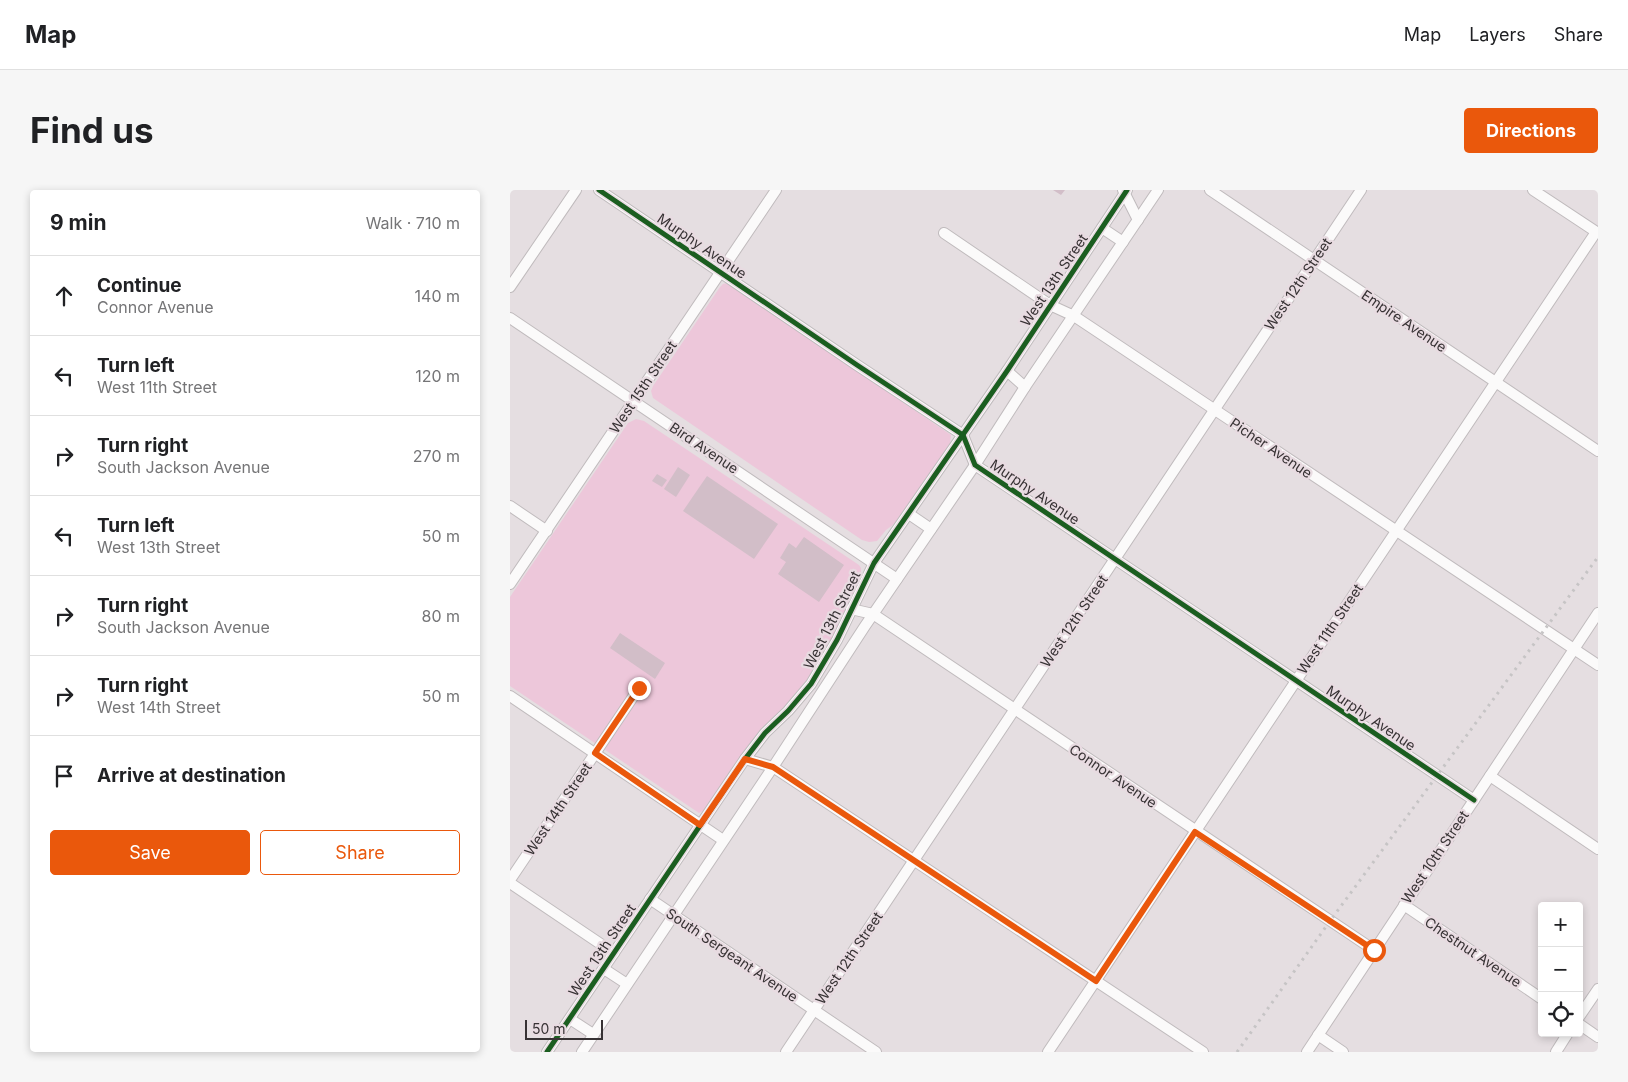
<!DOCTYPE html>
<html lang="en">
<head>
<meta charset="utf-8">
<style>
	:root { --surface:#fff; --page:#f6f6f6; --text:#202124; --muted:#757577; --line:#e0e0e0; --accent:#ea580c }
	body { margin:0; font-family:Inter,sans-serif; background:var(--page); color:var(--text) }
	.controls { position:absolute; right:15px; bottom:15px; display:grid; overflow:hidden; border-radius:5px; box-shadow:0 2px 8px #0003 }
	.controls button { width:45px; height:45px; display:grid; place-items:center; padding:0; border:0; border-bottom:1px solid var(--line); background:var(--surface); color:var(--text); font:25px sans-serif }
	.scale { position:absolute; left:15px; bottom:12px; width:78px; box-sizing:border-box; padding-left:5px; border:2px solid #373234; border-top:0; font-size:14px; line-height:18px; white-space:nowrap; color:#373234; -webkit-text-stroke:4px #e8dbe1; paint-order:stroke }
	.stop { position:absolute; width:15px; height:15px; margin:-11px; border:4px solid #ea580c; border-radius:50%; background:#fff }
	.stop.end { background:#ea580c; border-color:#fff; box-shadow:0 1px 5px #0008 }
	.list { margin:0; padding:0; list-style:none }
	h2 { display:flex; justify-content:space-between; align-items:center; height:65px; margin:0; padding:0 20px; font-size:21px }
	h2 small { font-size:16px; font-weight:400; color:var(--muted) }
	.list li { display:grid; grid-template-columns:32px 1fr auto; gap:15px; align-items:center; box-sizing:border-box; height:80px; padding:0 20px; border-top:1px solid var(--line) }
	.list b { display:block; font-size:19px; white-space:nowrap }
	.list p { margin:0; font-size:16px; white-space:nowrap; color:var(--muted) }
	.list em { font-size:16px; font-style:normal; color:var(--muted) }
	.actions { display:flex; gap:10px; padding:15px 20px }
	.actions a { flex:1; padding:11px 0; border:1px solid var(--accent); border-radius:5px; text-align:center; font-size:18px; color:var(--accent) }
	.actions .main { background:var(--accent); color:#fff }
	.icon { flex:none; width:28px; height:28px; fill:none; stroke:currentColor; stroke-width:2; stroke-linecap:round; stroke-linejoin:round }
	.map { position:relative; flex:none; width:1088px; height:862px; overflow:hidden; border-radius:5px }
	header { display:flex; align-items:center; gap:30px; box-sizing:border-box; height:70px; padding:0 25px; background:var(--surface); border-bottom:1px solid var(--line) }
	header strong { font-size:24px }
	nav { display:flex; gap:28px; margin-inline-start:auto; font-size:18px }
	.intro { display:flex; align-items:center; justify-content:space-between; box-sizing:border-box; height:120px; padding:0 30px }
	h1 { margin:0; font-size:35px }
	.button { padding:12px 22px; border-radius:5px; background:var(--accent); color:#fff; font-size:18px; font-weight:700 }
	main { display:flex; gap:30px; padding:0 30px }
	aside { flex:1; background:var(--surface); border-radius:5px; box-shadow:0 2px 8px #0003 }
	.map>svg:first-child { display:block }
	.green { fill:#edc7da }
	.building { fill:#d2bec8 }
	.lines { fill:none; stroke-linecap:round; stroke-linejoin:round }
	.minor-casing { stroke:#c0bbbd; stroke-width:12 }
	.minor { stroke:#fbfafa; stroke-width:10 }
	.rail { stroke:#c6c4c5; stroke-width:3; stroke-dasharray:2.5 5; stroke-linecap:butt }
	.cycleway-casing { stroke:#e8dbe1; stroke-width:8 }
	.cycleway { stroke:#1b5e20; stroke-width:5 }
	.route { stroke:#ea580c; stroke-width:6 }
	.labels { text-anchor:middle; stroke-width:4.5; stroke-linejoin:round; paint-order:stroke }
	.street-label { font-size:14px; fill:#373234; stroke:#e8dbe1 }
</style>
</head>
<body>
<header>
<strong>Map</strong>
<nav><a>Map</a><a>Layers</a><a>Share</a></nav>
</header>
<div class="intro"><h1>Find us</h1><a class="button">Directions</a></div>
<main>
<aside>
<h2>9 min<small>Walk · 710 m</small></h2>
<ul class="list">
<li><svg class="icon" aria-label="ahead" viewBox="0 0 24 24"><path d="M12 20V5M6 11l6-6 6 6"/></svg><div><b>Continue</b><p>Connor Avenue</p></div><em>140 m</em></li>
<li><svg class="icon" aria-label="left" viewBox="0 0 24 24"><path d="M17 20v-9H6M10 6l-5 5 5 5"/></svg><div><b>Turn left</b><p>West 11th Street</p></div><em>120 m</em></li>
<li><svg class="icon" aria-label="right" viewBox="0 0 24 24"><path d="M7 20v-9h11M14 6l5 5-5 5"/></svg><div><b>Turn right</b><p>South Jackson Avenue</p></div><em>270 m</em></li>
<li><svg class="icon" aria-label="left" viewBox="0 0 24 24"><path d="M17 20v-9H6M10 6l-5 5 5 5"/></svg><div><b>Turn left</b><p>West 13th Street</p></div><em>50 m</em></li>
<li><svg class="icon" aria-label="right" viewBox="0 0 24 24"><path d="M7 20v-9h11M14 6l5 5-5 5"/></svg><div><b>Turn right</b><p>South Jackson Avenue</p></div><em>80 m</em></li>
<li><svg class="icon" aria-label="right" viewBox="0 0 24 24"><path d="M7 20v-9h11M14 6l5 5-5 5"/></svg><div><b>Turn right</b><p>West 14th Street</p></div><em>50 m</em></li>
<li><svg class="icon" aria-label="arrive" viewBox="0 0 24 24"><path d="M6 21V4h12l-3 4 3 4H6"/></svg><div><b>Arrive at destination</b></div></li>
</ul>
<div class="actions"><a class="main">Save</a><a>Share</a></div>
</aside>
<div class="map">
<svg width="1088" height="862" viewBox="0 0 1088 862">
	<rect width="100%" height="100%" fill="#e5dee1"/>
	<g class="green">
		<path d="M 217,93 L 441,245 L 440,254 L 391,329 L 376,340 L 367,351 L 359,352 L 352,350 L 143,208 L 141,201 L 143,196 L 210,97 L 213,94 Z"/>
		<path d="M 126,229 L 134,231 L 349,375 L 351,378 L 351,386 L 320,459 L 286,507 L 245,547 L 195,620 L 189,623 L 0,496 L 0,407 L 118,233 Z"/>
	</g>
	<g class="building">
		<path d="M 543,0 L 555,0 L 551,5 Z"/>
		<path d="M 168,277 L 180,285 L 166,307 L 154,299 Z"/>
		<path d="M 147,284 L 157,290 L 152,297 L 142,291 Z"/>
		<path d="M 197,286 L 268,334 L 244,369 L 173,321 Z"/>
		<path d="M 294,347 L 334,375 L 309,412 L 268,384 L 276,372 L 270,368 L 279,353 L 286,358 Z"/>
		<path d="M 110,443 L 155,473 L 145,489 L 100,458 Z"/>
	</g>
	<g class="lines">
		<defs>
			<g id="minor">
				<path d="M 89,0 L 347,175 L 453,245 L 465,275 L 964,610"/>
				<path d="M 613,0 L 628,30"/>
				<path d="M 700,0 L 1088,261"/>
				<path d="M 1023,0 L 1088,43"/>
				<path d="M 592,38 L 613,52"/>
				<path d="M 434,43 L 540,115 L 564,126 L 1088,475"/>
				<path d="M 0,97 L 66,0"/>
				<path d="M 0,128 L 387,389"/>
				<path d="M 497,181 L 515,197"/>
				<path d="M 0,316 L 37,341"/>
				<path d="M 399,324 L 421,339"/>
				<path d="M 0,394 L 266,0"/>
				<path d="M 341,419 L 363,424 L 864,760"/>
				<path d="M 0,506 L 213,650"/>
				<path d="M 235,569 L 263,577 L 693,862"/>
				<path d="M 980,586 L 1088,659"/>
				<path d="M 0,690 L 129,498"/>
				<path d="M 0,693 L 104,763"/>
				<path d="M 140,709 L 366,862"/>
				<path d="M 894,715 L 1032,809"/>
				<path d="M 94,779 L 117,794"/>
				<path d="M 1069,827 L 1088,799"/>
				<path d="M 60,829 L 83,844"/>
				<path d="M 1069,834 L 1088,847"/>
				<path d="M 808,845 L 833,862"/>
				<path d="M 37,862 L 235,569 L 255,543 L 278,521 L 301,494 L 327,450 L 364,373 L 497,181 L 617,0"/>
				<path d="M 72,862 L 263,577 L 355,436 L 465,275 L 515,197 L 648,0"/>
				<path d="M 276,862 L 851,0"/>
				<path d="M 538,862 L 1086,42"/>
				<path d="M 797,862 L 1088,423"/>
				<path d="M 1046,862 L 1058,843"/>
			</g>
		</defs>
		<use href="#minor" class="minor-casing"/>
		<use href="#minor" class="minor"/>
		<path class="rail" d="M 727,862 L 820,731 L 1088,367"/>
		<defs>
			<g id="cycleway">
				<path d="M 89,0 L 347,175 L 453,245 L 465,275 L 964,610"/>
				<path d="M 37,862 L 235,569 L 255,543 L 278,521 L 301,494 L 327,450 L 364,373 L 497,181 L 617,0"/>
			</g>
		</defs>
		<use href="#cycleway" class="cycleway-casing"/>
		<use href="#cycleway" class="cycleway"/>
	</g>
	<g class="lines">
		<path class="route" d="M 129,498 L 85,563 L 190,635 L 235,569 L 263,577 L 586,791 L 685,642 L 864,760"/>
	</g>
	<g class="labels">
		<g class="street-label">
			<text transform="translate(192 56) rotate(34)" y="5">Murphy Avenue</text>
			<text transform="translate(544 90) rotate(-56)" y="5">West 13th Street</text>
			<text transform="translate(788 94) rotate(-56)" y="5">West 12th Street</text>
			<text transform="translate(894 131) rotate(34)" y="5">Empire Avenue</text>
			<text transform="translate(133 197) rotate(-56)" y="5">West 15th Street</text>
			<text transform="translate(194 258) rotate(34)" y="5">Bird Avenue</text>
			<text transform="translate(761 258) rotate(34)" y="5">Picher Avenue</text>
			<text transform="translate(525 302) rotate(34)" y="5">Murphy Avenue</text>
			<text transform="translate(322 430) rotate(-63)" y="5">West 13th Street</text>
			<text transform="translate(564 431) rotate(-56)" y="5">West 12th Street</text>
			<text transform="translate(820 439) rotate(-56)" y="5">West 11th Street</text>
			<text transform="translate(861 528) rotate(34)" y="5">Murphy Avenue</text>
			<text transform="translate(603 586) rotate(34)" y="5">Connor Avenue</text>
			<text transform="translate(48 619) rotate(-56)" y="5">West 14th Street</text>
			<text transform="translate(925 667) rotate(-56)" y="5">West 10th Street</text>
			<text transform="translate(92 760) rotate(-56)" y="5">West 13th Street</text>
			<text transform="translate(963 762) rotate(34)" y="5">Chestnut Avenue</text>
			<text transform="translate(222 765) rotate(34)" y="5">South Sergeant Avenue</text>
			<text transform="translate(339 768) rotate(-56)" y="5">West 12th Street</text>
		</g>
	</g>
</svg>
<div class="controls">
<button>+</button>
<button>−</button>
<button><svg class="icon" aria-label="locate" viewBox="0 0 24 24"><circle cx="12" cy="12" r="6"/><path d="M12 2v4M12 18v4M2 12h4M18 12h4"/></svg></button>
</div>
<div class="scale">50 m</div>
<div class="stop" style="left:864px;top:760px"></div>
<div class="stop end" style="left:129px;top:498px"></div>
</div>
</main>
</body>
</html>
